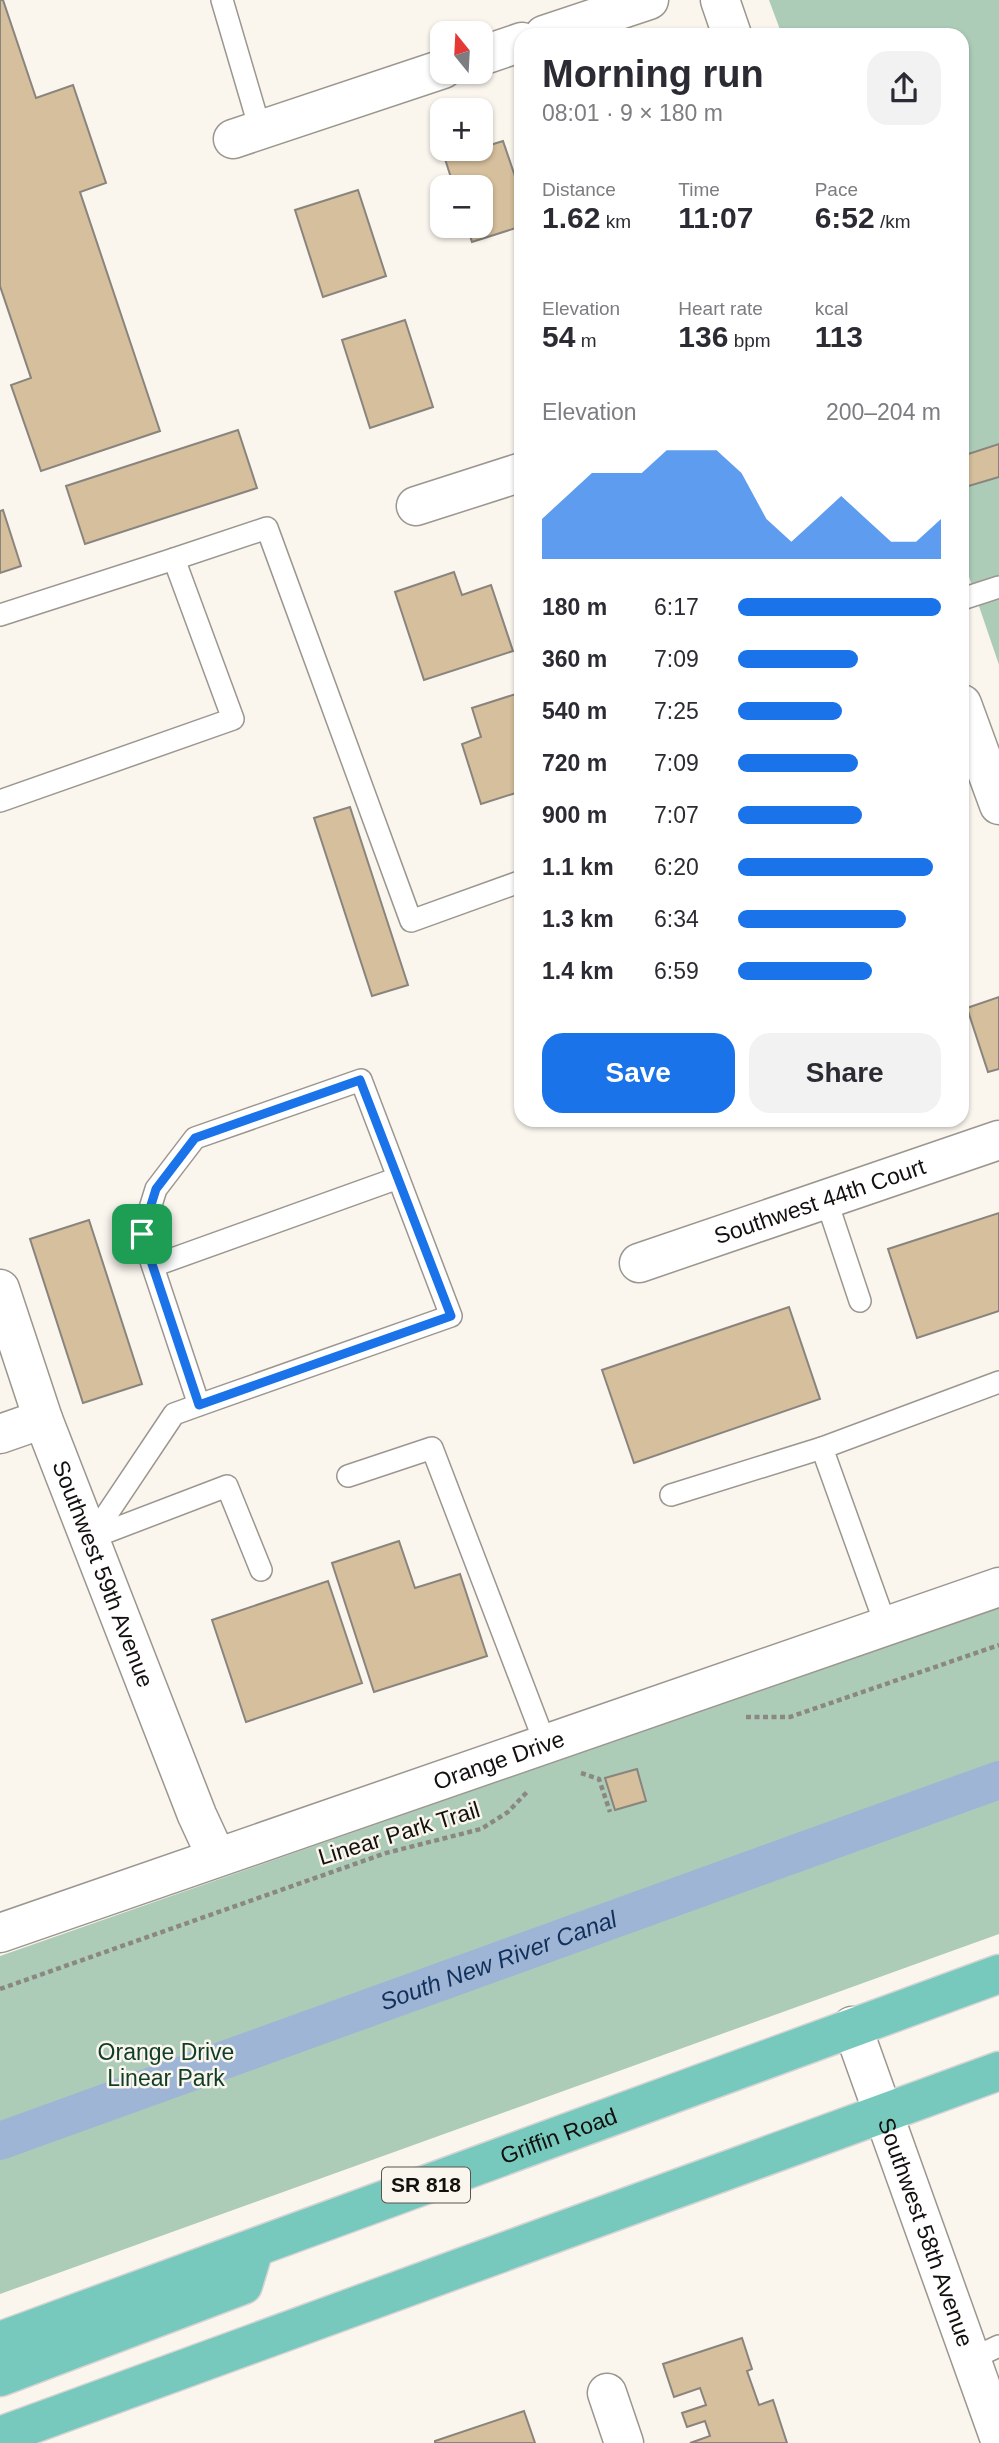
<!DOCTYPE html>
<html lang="en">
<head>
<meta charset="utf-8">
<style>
	body { margin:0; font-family:Arial,sans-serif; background:#f2f2f3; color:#2b2b33; height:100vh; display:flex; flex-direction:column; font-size:26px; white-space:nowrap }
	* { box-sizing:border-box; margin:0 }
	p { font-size:23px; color:#7c7c81 }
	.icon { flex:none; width:38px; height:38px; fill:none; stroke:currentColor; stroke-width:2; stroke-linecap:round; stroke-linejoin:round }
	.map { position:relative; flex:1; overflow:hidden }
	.panel { position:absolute; left:514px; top:28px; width:455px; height:1099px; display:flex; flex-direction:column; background:#fff; border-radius:21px; box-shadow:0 2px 5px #0004 }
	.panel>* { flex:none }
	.needle { width:46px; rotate:342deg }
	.tools { position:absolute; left:430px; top:21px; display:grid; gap:14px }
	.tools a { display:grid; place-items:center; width:63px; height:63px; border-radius:14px; background:#fff; box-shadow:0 2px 5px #0004; font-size:35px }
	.pin { position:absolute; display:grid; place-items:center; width:60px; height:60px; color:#fff; margin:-30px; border-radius:14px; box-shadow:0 4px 10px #0006 }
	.round { display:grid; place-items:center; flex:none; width:74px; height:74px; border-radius:21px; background:#f2f2f3 }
	.head { display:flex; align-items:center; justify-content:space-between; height:119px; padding:0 28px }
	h1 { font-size:38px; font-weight:800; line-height:52px }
	.stats { display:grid; grid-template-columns:repeat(3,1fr); gap:10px; height:119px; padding:7px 28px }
	.stats div { display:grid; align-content:center }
	.stats b { font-size:30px; font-weight:800 }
	.stats small { font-size:19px; font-weight:400 }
	.stats p { font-size:19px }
	.chart { height:196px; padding:14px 28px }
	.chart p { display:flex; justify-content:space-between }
	.chart svg { width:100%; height:126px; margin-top:7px; fill:#1a73e8; opacity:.7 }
	.cta { display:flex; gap:14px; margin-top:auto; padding:14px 28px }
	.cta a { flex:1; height:80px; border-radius:21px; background:#1a73e8; color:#fff; font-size:28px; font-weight:800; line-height:80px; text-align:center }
	.cta a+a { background:#f2f2f3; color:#2b2b33 }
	ul { padding:0 28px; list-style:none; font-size:23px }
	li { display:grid; grid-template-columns:112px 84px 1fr; align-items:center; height:52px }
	li i { height:18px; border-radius:9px; background:#1a73e8 }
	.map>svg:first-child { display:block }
	.green { fill:#acccb8 }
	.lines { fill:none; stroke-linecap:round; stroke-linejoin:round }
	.canal { stroke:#9eb5d5; stroke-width:38 }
	.building { fill:#d5bf9c; stroke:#89847d; stroke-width:2 }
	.service-casing { stroke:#9b968f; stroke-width:24 }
	.minor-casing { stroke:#9b968f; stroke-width:41 }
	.tertiary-casing { stroke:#9b968f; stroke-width:41 }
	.primary-casing { stroke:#d5d4d4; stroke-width:41 }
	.path { stroke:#8b8882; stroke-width:4.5; stroke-dasharray:5 3.5; stroke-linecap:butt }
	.service { stroke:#fff; stroke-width:21 }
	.minor { stroke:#fff; stroke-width:38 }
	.tertiary { stroke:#fff; stroke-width:38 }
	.primary { stroke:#76c9bc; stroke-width:38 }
	.route-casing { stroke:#fff; stroke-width:14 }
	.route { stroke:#1a73e8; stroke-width:9 }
	.labels { text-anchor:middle; stroke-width:5; stroke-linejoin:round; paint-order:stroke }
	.shield { fill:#faf5ed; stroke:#585551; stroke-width:2 }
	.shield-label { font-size:21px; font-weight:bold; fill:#13110e }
	.street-label { font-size:23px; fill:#13110e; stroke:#faf5ed }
	.park-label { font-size:23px; fill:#0e3e27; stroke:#faf5ed }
	.water-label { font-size:24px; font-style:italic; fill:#12305a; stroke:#faf5ed }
</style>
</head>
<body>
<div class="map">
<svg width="999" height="2443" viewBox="0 0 999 2443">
	<rect width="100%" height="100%" fill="#faf5ed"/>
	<g class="green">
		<polygon points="769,0 999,0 999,665 963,559 962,35 782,35"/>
		<polygon points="999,1606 999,1934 0,2294 0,1956"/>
	</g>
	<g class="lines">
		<path class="canal" id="s1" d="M0,2141L999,1780"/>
	</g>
	<g class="building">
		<polygon points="0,0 3,0 36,98 73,85 106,183 80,192 160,431 41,471 11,385 31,378 0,286"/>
		<polygon points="503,141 522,197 522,226 472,242 467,226 481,226 481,187 454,187 445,159"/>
		<polygon points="358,190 386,276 323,297 295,210"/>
		<polygon points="405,320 433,407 370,428 342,340"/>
		<polygon points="238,430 257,488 85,544 66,486"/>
		<polygon points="999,444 999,477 962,488 962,456"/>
		<polygon points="3,510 21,566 0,573 0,511"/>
		<polygon points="454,572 462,595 491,585 513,651 424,680 395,592"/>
		<polygon points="522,692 522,791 481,804 462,744 481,737 472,708"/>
		<polygon points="350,807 408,985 372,996 314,818"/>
		<polygon points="999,997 999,1069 988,1072 967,1008"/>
		<polygon points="999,1213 999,1311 917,1338 888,1249"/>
		<polygon points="89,1220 142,1384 83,1403 30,1239"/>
		<polygon points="789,1307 820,1399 634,1463 602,1370"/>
		<polygon points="399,1541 415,1588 460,1574 487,1656 374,1692 332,1563"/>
		<polygon points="328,1581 362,1683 246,1722 212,1620"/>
		<polygon points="637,1769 646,1801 615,1810 605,1778"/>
		<polygon points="742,2338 752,2369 747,2371 759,2405 773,2400 787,2443 690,2443 710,2436 705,2421 687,2427 682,2413 706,2405 700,2388 674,2397 663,2364"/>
		<polygon points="524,2411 535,2443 435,2443 435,2441"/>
	</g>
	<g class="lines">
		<g class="service-casing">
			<g id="service">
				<polyline points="222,0 260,129"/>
				<polyline points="174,559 267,528 411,921 522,881"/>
				<polyline points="962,599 999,587"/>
				<polyline points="0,615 174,559 233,719 0,801"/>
				<polyline points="826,1199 860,1301"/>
				<polyline points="153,1266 398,1178"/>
				<polyline points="199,1405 142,1234 156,1189 195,1138 361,1080 451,1316 199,1405 174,1414 91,1538 227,1486 261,1570"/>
				<polyline points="822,1448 886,1626"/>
				<polyline points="348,1476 432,1448 545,1743"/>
				<polyline points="671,1495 822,1448 999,1382"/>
				<polyline points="971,2359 999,2346"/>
			</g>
		</g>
		<g class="minor-casing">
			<g id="minor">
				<polyline points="720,0 732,35"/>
				<polyline points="544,35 649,0"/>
				<polyline points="481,56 522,42"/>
				<polyline points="233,139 443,69"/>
				<polyline points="416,506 522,472"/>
				<polyline points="962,704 999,805"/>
				<path id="s2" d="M639,1263L999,1140"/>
				<path id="s3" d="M0,1289L43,1419L197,1815L216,1856"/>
				<polyline points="0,1434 43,1419"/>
				<polyline points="607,2393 624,2443"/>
			</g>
		</g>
		<g class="tertiary-casing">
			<g id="tertiary">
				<path id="s4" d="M0,1933L999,1587"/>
				<path id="s5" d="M852,2026L999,2437"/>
			</g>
		</g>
		<g class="primary-casing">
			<g id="primary">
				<path id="s6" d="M0,2341L999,1974"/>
				<polyline points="0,2377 243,2285 254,2249"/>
				<polyline points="0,2436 999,2071"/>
			</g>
		</g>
		<g class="path">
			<polyline points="746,1717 790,1717 999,1645"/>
			<polyline points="581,1773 599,1779 610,1812"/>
			<polyline points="0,1989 386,1853 481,1829 508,1812 527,1792"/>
		</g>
		<use href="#service" class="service"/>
		<use href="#minor" class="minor"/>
		<use href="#tertiary" class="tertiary"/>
		<use href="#primary" class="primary"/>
	</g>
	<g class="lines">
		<g class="route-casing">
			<polygon id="route" points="360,1080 451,1316 199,1405 142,1234 156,1189 195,1138"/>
		</g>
		<use href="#route" class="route"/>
	</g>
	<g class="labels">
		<rect class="shield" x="382" y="2167.5" width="88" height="35" rx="5"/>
		<g class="shield-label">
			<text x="426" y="2192">SR 818</text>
		</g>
		<g class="street-label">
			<text dy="8" stroke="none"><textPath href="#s2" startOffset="191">Southwest 44th Court</textPath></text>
			<text dy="8" stroke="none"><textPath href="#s3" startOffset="303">Southwest 59th Avenue</textPath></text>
			<text dy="8" stroke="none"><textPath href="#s4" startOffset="528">Orange Drive</textPath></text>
			<text transform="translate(399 1833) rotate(-17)" y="8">Linear Park Trail</text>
			<text dy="8" stroke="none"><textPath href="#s6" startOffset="595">Griffin Road</textPath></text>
			<text dy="8" stroke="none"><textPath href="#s5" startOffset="219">Southwest 58th Avenue</textPath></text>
		</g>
		<g class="park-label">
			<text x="166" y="2060">Orange Drive<tspan x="166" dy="26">Linear Park</tspan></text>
		</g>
		<g class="water-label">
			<text dy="8" stroke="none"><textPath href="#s1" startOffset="530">South New River Canal</textPath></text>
		</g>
	</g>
</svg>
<div class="tools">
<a><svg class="needle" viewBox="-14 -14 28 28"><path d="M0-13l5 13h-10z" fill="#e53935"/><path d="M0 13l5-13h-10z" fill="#7c7c81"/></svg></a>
<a>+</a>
<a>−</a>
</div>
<div class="pin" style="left:142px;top:1234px;background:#1e9e55"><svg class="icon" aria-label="arrive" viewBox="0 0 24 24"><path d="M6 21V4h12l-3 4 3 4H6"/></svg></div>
<section class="panel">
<div class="head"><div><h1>Morning run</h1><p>08:01 · 9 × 180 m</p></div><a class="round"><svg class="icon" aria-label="share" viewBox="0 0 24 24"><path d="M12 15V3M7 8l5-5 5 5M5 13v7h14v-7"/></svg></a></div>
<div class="stats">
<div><p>Distance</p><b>1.62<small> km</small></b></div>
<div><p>Time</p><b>11:07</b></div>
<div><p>Pace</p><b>6:52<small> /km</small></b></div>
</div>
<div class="stats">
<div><p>Elevation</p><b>54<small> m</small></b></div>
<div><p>Heart rate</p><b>136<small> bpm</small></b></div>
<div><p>kcal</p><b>113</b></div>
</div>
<div class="chart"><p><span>Elevation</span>200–204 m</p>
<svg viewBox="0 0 160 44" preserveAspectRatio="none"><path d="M0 44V30L10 22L20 14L30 14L40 14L50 6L60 6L70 6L80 14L90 30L100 38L110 30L120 22L130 30L140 38L150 38L160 30V44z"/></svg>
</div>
<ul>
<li><b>180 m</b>6:17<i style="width:100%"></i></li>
<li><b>360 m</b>7:09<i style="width:59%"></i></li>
<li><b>540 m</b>7:25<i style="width:51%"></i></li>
<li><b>720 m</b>7:09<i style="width:59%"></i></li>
<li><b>900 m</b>7:07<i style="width:61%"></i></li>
<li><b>1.1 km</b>6:20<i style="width:96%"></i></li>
<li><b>1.3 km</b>6:34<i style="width:83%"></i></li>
<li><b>1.4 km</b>6:59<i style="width:66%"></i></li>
</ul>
<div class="cta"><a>Save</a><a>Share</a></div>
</section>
</div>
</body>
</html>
